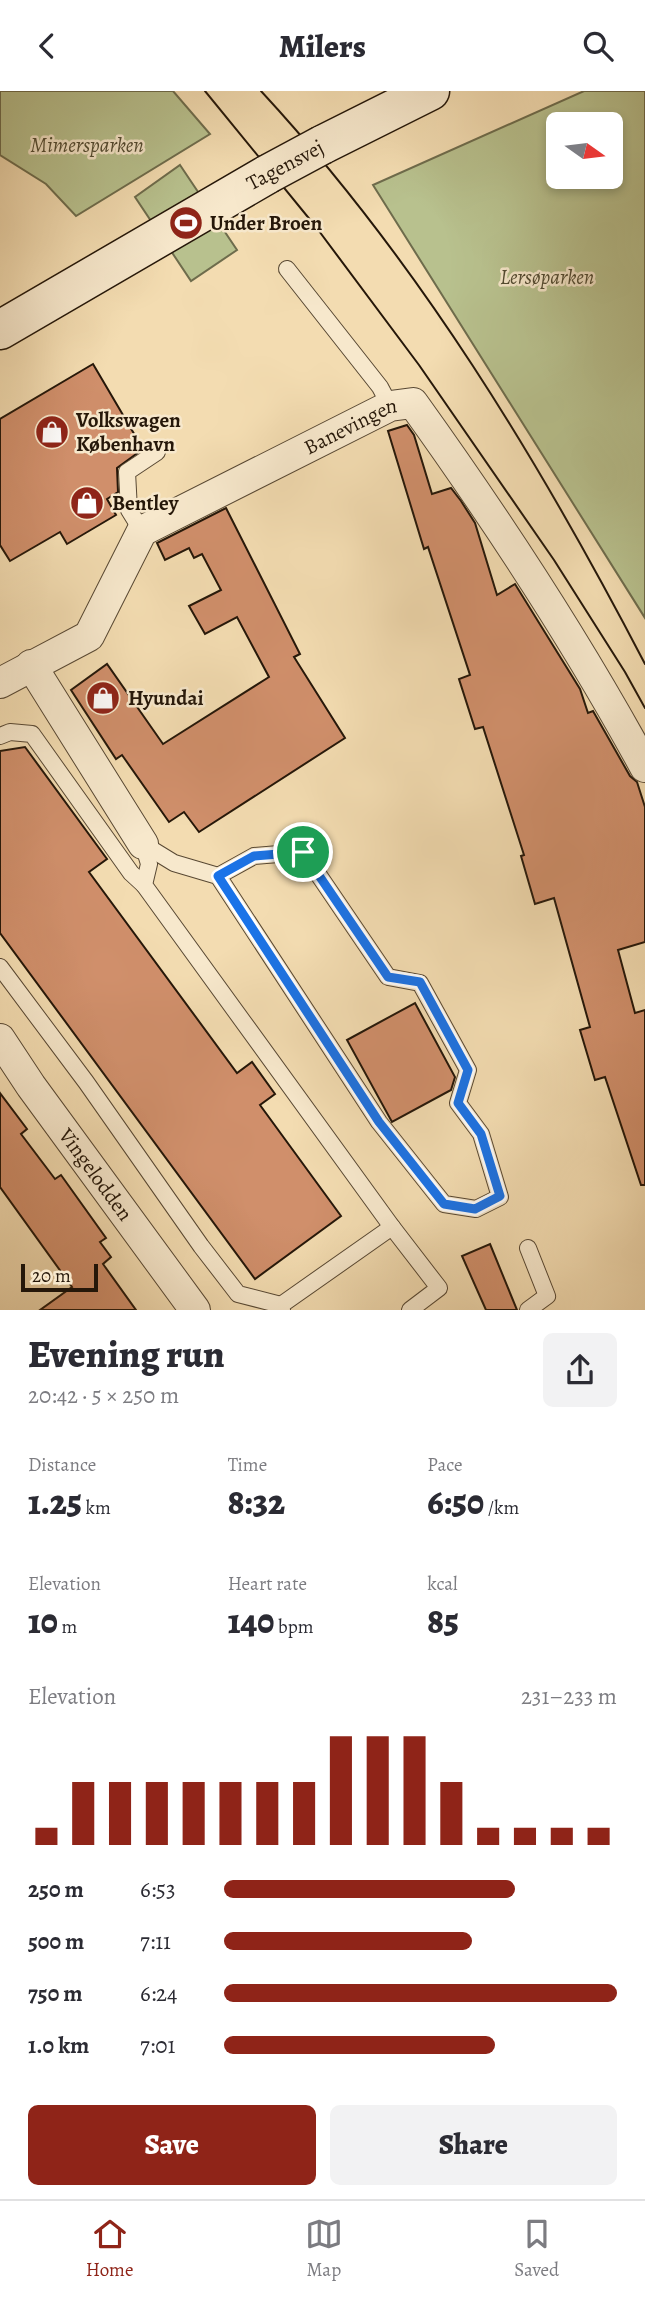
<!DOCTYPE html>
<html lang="en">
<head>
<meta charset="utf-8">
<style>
	body { margin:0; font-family:Alegreya,serif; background:#f2f2f3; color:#2b2b33; height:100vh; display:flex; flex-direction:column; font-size:26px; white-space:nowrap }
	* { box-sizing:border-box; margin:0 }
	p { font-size:23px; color:#7c7c81 }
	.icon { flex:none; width:38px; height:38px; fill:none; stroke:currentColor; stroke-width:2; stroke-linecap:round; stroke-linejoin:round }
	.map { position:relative; height:1219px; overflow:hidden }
	.details { display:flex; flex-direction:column; background:#fff; flex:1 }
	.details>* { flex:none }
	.needle { width:46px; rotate:104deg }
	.fabs { position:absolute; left:546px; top:21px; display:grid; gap:14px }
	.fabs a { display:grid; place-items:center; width:77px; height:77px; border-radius:10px; background:#fff; box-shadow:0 4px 10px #0003; font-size:35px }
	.scale { position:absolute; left:21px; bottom:18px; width:77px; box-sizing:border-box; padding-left:7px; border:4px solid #251709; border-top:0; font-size:19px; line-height:24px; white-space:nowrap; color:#251709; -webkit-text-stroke:5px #f7e8cc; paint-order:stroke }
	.pin { position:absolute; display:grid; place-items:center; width:60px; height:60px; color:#fff; margin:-30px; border:4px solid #fff; border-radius:50%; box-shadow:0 2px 7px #0007 }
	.round { display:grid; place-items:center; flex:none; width:74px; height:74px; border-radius:10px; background:#f2f2f3 }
	.summary { display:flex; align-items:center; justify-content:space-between; height:119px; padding:0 28px }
	h1 { font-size:38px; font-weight:800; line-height:52px }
	.stats { display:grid; grid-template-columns:repeat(3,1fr); gap:10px; height:119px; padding:7px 28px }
	.stats div { display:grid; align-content:center }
	.stats b { font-size:35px; font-weight:800 }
	.stats small { font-size:19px; font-weight:400 }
	.stats p { font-size:19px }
	.chart { height:196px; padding:14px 28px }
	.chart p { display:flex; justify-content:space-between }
	.chart svg { width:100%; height:126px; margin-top:7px; stroke:#8f2418; stroke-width:6 }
	.button { display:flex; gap:14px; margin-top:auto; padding:14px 28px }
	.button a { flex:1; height:80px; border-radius:10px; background:#8f2418; color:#fff; font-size:28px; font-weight:800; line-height:80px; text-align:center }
	.button a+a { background:#f2f2f3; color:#2b2b33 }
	ul { padding:0 28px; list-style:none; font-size:23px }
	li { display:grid; grid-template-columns:112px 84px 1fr; align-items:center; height:52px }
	li i { height:18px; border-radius:9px; background:#8f2418 }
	header { display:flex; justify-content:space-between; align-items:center; height:91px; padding:0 28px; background:#fff; font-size:32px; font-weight:800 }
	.dock { display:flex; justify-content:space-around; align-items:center; height:98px; border-top:2px solid #e1e1e2; background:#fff; font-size:19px; color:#7c7c81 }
	.dock a { display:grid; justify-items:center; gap:4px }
	.dock .selected { color:#8f2418 }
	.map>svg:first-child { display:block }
	.green { fill:#b8c18e; stroke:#6e6c4c; stroke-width:2; fill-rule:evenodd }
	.building { fill:#d08f6b; stroke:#251709; stroke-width:2 }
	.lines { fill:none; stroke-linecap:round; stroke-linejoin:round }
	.lane-casing { stroke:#584833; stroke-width:18 }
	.street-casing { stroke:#584833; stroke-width:32 }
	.secondary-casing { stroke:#251709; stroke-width:41 }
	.lane { stroke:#f7e8cc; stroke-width:16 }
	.street { stroke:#f7e8cc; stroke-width:30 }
	.secondary { stroke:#f7e8cc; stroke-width:38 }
	.tram { stroke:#251709; stroke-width:2 }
	.secondary-bridge-casing { stroke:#251709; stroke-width:41; stroke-linecap:butt }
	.secondary-bridge { stroke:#f7e8cc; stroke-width:38 }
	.route-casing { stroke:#fff; stroke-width:14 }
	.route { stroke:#1a73e8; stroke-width:9 }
	.labels { text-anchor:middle; stroke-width:5; stroke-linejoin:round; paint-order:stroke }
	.park-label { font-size:21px; font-style:italic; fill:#514a31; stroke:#f7e8cc }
	.street-label { font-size:21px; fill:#251709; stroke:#f7e8cc }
	.poi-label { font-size:21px; font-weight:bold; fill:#251709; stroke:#f7e8cc; text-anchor:start }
</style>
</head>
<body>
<header><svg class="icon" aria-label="back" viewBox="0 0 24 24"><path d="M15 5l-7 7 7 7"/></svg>Milers<svg class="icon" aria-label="search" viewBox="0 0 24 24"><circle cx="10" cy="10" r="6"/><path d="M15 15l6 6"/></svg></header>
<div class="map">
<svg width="645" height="1219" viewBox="0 0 645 1219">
	<rect width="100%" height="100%" fill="#f3dcb1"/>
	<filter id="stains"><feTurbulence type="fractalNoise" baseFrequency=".00286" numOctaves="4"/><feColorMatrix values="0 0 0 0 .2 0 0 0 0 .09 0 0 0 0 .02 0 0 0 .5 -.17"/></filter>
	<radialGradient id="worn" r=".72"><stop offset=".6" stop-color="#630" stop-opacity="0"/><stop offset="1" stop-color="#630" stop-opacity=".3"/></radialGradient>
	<g class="green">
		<polygon points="0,0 173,0 210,43 76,125 46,93 0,64"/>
		<path d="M584,0H645V527L373,94ZM558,33H611V86H558Z"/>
		<polygon points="180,74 237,159 191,190 135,106"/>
	</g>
	<g class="building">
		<polygon points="93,273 143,358 117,377 118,401 107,408 116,424 67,453 60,441 10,470 0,454 0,328"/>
		<polygon points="407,334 414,344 432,403 451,397 461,410 475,432 497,504 515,493 580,598 588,622 593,620 630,685 637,691 645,716 645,851 618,859 635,922 645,919 645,1094 641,1094 605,986 595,989 580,939 590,936 554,807 535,813 521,765 524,764 483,636 475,638 459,588 470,584 428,456 424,458 388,340"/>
		<polygon points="226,417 300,563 294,566 345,647 199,741 184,721 169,731 122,664 116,668 71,599 107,573 163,653 269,586 237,526 205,543 189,515 221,499 202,463 194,467 189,457 165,469 157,452"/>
		<polygon points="25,656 107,768 89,781 237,982 252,971 275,1003 260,1014 341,1125 255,1188 0,842 0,660"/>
		<polygon points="415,912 455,986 451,999 392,1031 347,949"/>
		<polygon points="0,1002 27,1038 21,1043 55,1088 61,1084 106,1147 100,1151 111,1166 103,1173 136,1219 40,1219 72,1196 0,1096"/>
		<polygon points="490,1153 517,1219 486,1219 462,1165"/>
	</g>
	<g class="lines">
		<g class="lane-casing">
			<g id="lane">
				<polyline points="287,178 380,296 390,315"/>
				<polyline points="142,440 129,419 127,381 157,361"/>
				<polyline points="0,645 10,641 32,643 131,782 144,794"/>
				<polyline points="143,753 174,772 218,785 379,1031 444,1113 476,1118 500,1106 481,1043 458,1012 468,979 420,892 388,886 303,761 254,765 218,785"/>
				<polyline points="143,753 149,773 144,794 392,1136"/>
				<polyline points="0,876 86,991 201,1155 238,1203 281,1214"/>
				<polyline points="282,1219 281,1214 392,1136 439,1197 410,1219"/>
				<polyline points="528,1219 547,1205 528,1157"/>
			</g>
		</g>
		<g class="street-casing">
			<g id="street">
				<polyline points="31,574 143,753"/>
				<path id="s1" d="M0,592L89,545L142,440L390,315L413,312C497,429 576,549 645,676"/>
				<path id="s2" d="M0,948L31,995L195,1219"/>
			</g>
		</g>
		<g class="secondary-casing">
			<g id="secondary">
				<polyline points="322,54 430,0"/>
				<polyline points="0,239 268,83"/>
			</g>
		</g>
		<use href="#lane" class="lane"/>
		<use href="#street" class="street"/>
		<use href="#secondary" class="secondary"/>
		<g class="tram">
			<polyline points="205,0 316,136 419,274 554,469 625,581 645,617"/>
			<path d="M261,0C418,170 539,369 645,573"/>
		</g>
		<g class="secondary-bridge-casing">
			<polyline id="secondary-bridge" points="268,83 322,54"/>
		</g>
		<use href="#secondary-bridge" class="secondary-bridge"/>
	</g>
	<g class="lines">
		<g class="route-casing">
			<polygon id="route" points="303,761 388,886 420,891 468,979 458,1012 481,1043 500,1105 475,1118 444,1113 379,1031 218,785 254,765"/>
		</g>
		<use href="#route" class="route"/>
	</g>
	<defs>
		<g id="stadium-disc" transform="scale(1.75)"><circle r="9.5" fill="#8f2418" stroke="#f7e8cc"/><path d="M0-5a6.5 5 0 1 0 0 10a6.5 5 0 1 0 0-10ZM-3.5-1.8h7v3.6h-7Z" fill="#fff"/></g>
		<g id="shop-disc" transform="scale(1.75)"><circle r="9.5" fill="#8f2418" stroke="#f7e8cc"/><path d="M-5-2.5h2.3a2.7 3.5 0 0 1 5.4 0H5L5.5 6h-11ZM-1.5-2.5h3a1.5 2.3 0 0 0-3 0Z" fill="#fff"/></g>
	</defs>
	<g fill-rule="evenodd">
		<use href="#stadium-disc" x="186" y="132"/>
		<use href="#shop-disc" x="52" y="341"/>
		<use href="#shop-disc" x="87" y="412"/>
		<use href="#shop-disc" x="103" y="607"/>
	</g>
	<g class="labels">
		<g class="park-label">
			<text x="87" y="61">Mimersparken</text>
			<text x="547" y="193">Lersøparken</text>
		</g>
		<g class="street-label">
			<text transform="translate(285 74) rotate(-28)" y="7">Tagensvej</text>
			<text dy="7" stroke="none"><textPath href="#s1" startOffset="452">Banevingen</textPath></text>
			<text dy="7" stroke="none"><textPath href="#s2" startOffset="166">Vingelodden</textPath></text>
		</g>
		<g class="poi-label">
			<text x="210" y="139">Under Broen</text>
			<text x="76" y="336">Volkswagen<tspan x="76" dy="24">København</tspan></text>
			<text x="112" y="419">Bentley</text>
			<text x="128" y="614">Hyundai</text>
		</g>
	</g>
	<rect width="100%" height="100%" filter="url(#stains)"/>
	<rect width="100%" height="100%" fill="url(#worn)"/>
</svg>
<div class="fabs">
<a><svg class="needle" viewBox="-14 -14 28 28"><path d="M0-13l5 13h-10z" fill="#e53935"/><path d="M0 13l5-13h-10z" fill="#7c7c81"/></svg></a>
</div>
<div class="scale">20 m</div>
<div class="pin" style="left:303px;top:761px;background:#1e9e55"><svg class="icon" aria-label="arrive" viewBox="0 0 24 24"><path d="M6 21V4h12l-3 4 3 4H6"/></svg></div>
</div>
<section class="details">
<div class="summary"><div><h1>Evening run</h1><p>20:42 · 5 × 250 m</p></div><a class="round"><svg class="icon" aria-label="share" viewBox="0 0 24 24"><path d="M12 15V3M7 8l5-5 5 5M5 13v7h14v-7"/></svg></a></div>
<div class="stats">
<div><p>Distance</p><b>1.25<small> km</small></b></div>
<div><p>Time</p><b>8:32</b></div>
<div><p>Pace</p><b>6:50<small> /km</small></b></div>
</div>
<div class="stats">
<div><p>Elevation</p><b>10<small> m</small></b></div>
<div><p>Heart rate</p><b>140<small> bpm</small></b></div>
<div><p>kcal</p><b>85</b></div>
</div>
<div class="chart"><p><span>Elevation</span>231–233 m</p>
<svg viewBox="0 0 160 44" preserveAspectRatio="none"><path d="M5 44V38M15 44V22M25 44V22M35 44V22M45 44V22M55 44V22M65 44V22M75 44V22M85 44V6M95 44V6M105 44V6M115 44V22M125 44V38M135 44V38M145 44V38M155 44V38"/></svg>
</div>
<ul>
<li><b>250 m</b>6:53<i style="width:74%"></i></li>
<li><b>500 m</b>7:11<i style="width:63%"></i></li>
<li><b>750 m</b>6:24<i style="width:100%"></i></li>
<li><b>1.0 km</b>7:01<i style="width:69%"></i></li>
</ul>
<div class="button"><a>Save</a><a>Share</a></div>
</section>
<nav class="dock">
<a class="selected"><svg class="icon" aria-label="home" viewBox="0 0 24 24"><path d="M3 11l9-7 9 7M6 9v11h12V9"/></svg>Home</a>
<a><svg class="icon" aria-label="map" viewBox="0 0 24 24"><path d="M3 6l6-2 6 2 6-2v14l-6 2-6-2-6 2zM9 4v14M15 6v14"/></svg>Map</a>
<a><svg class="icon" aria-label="saved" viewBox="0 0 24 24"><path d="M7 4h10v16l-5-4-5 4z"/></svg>Saved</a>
</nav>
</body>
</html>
